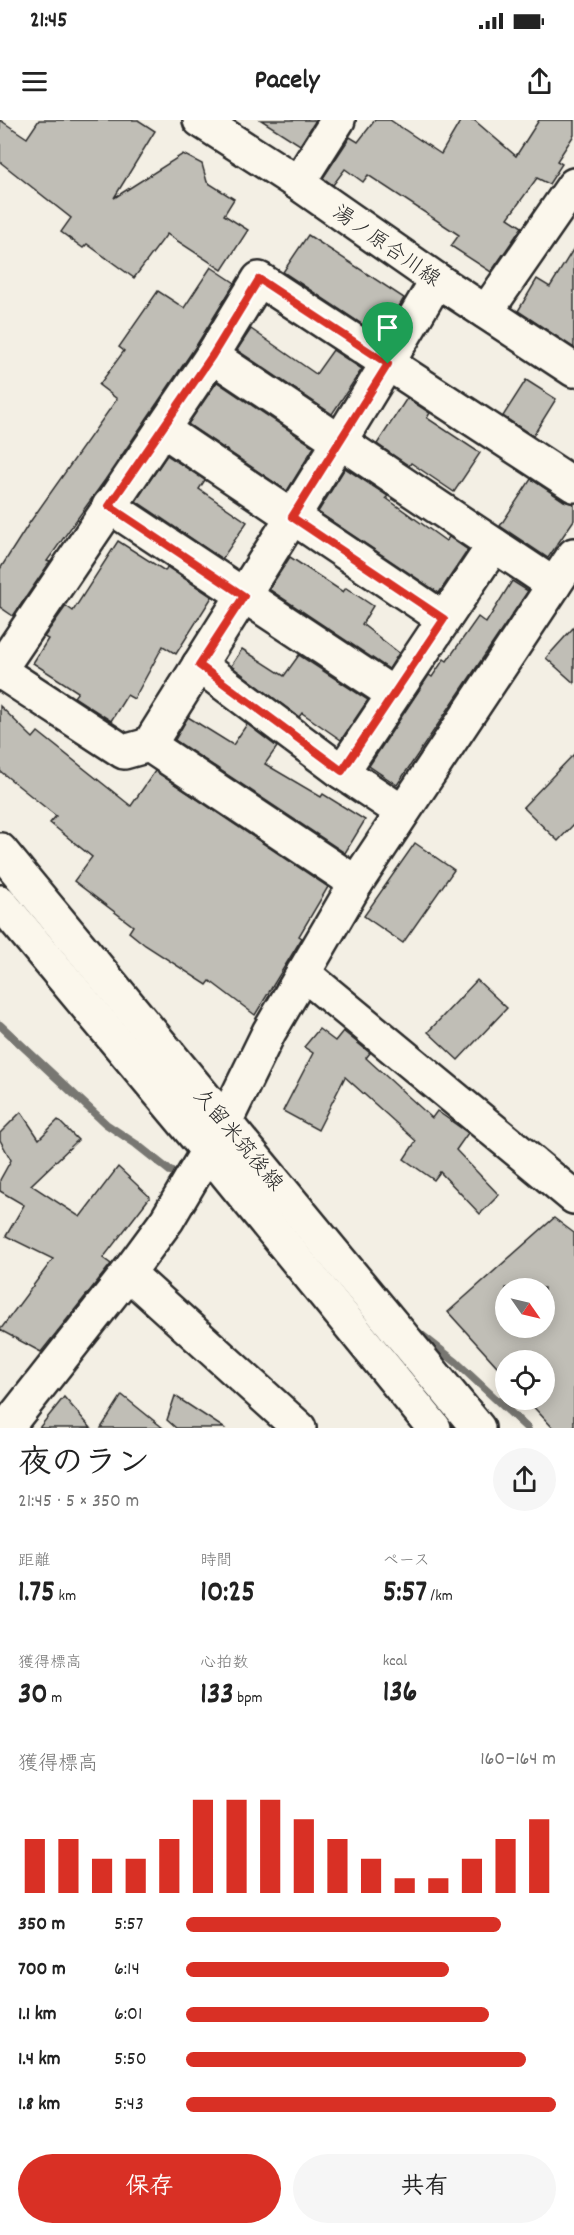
<!DOCTYPE html>
<html lang="ja">
<head>
<meta charset="utf-8">
<style>
	body { margin:0; font-family:Dekko,"Klee One",sans-serif; background:#f6f6f6; color:#222; height:100vh; display:flex; flex-direction:column; font-size:22px; white-space:nowrap }
	* { box-sizing:border-box; margin:0 }
	p { font-size:20px; color:#767676 }
	.icon { flex:none; width:33px; height:33px; fill:none; stroke:currentColor; stroke-width:2; stroke-linecap:round; stroke-linejoin:round }
	.map { position:relative; height:1308px; overflow:hidden }
	.details { display:flex; flex-direction:column; background:#fff; flex:1 }
	.details>* { flex:none }
	.needle { width:39px; rotate:124deg }
	.tools { position:absolute; left:495px; top:1158px; display:grid; gap:12px }
	.tools a { display:grid; place-items:center; width:60px; height:60px; border-radius:50%; background:#fff; box-shadow:0 3px 15px #0003; font-size:30px }
	.pin { position:absolute; display:grid; place-items:center; width:51px; height:51px; color:#fff; margin:-62px -26px; border-radius:50% 50% 50% 0; rotate:-45deg; box-shadow:0 0 6px #0007 }
	.pin .icon { rotate:45deg }
	.round { display:grid; place-items:center; flex:none; width:63px; height:63px; border-radius:32px; background:#f6f6f6 }
	.overview { display:flex; align-items:center; justify-content:space-between; height:102px; padding:0 18px }
	h1 { font-size:33px; font-weight:700; line-height:45px }
	.figures { display:grid; grid-template-columns:repeat(3,1fr); gap:9px; height:102px; padding:6px 18px }
	.figures div { display:grid; align-content:center }
	.figures b { font-size:30px; font-weight:700 }
	.figures small { font-size:16px; font-weight:400 }
	.figures p { font-size:16px }
	.chart { height:168px; padding:12px 18px }
	.chart p { display:flex; justify-content:space-between }
	.chart svg { width:100%; height:108px; margin-top:6px; stroke:#d93025; stroke-width:6 }
	.primary-button { display:flex; gap:12px; margin-top:auto; padding:12px 18px }
	.primary-button a { flex:1; height:69px; border-radius:36px; background:#d93025; color:#fff; font-size:24px; font-weight:700; line-height:69px; text-align:center }
	.primary-button a+a { background:#f6f6f6; color:#222 }
	ul { padding:0 18px; list-style:none; font-size:20px }
	li { display:grid; grid-template-columns:96px 72px 1fr; align-items:center; height:45px }
	li i { height:15px; border-radius:8px; background:#d93025 }
	.status { display:flex; justify-content:space-between; align-items:center; height:42px; padding:0 30px; background:#fff; direction:ltr }
	.status svg { height:16px; fill:currentColor }
	header { display:flex; justify-content:space-between; align-items:center; height:78px; padding:0 18px; background:#fff; font-size:27px; font-weight:700 }
	.map>svg:first-child { display:block }
	.lines { fill:none; stroke-linecap:round; stroke-linejoin:round }
	.stream { stroke:#787772; stroke-width:8 }
	.building { fill:#c0beb6; stroke:#2b2b2b; stroke-width:1.5; fill-rule:evenodd }
	.minor-casing { stroke:#2b2b2b; stroke-width:38 }
	.major-casing { stroke:#2b2b2b; stroke-width:38 }
	.minor { stroke:#fbf7ec; stroke-width:33 }
	.major { stroke:#fbf7ec; stroke-width:33 }
	.route-casing { stroke:#fff; stroke-width:12 }
	.route { stroke:#d93025; stroke-width:8 }
	.labels { text-anchor:middle; stroke-width:5; stroke-linejoin:round; paint-order:stroke }
	.street-label { font-size:21px; fill:#2b2b2b; stroke:#fbf7ec }
</style>
</head>
<body>
<div class="status"><b>21:45</b><svg viewBox="0 0 49 12"><path d="M0 12V9h3v3zM5 12V6h3v6zM10 12V3h3v9zM15 12V0h3v12zM26 1h20v11H26zM47 4h2v5h-2z"/></svg></div>
<header><svg class="icon" aria-label="menu" viewBox="0 0 24 24"><path d="M4 6h16M4 12h16M4 18h16"/></svg>Pacely<svg class="icon" aria-label="share" viewBox="0 0 24 24"><path d="M12 15V3M7 8l5-5 5 5M5 13v7h14v-7"/></svg></header>
<div class="map">
<svg width="574" height="1308" viewBox="0 0 574 1308">
	<rect width="100%" height="100%" fill="#f3efe4"/>
	<filter id="ink" filterUnits="userSpaceOnUse"><feTurbulence type="fractalNoise" baseFrequency=".0167" numOctaves="2"/><feDisplacementMap in="SourceGraphic" scale="12" xChannelSelector="R" yChannelSelector="G"/><feConvolveMatrix kernelMatrix="1 2 1 2 8 2 1 2 1" color-interpolation-filters="sRGB"/></filter>
	<g filter="url(#ink)">
		<g class="lines">
			<g class="stream">
				<polyline points="0,905 106,1004 136,1024 170,1051 184,1055"/>
				<polyline points="419,1213 456,1242 527,1308"/>
			</g>
		</g>
		<g class="building">
			<polygon points="0,0 27,18 39,0 138,0 155,11 114,78 183,34 202,44 207,62 234,79 224,95 248,110 222,150 167,114 134,158 87,124 83,128 61,112 71,98 0,42"/>
			<polygon points="261,0 316,0 300,25"/>
			<polygon points="375,0 390,0 441,34 461,0 474,0 516,36 539,0 574,0 574,15 557,41 562,44 549,64 537,58 508,98 522,107 491,152 451,126 459,115 368,55 363,62 345,49 333,65 323,58 350,17 358,22"/>
			<polygon points="308,115 404,178 381,217 283,152"/>
			<polygon points="574,128 574,228 518,191 537,159 550,167"/>
			<polygon points="211,147 235,163 196,226 105,360 47,441 50,442 13,496 0,487 0,449 30,402 117,279 99,265 124,231 119,227 158,171 184,188"/>
			<polygon points="251,209 316,254 333,230 362,249 332,294 237,230"/>
			<polygon points="526,260 556,279 533,316 503,296"/>
			<polygon points="217,262 314,327 287,371 188,304"/>
			<polygon points="407,278 430,293 427,298 480,333 454,372 411,343 409,346 377,324"/>
			<polygon points="167,335 205,360 199,369 247,402 222,439 136,381"/>
			<polygon points="345,348 388,376 386,378 446,421 449,417 468,430 439,473 318,392"/>
			<polygon points="531,359 564,381 574,384 574,400 548,438 500,406"/>
			<polygon points="118,421 165,451 167,447 212,477 176,534 163,526 134,579 127,575 111,601 74,577 78,572 33,543 48,519 44,517 66,486 73,491"/>
			<polygon points="290,437 343,472 346,468 373,486 362,504 399,533 389,549 269,469"/>
			<polygon points="512,461 528,471 397,665 369,646 429,555 432,557 444,539 447,541 478,497 486,503"/>
			<polygon points="574,507 574,563 546,538"/>
			<polygon points="242,529 284,556 299,535 368,580 341,620 302,593 299,597 231,546"/>
			<polygon points="0,586 33,618 38,612 131,686 155,651 328,767 299,816 302,818 255,895 210,861 207,865 145,825 129,812 133,806 74,761 92,737 50,703 56,696 0,651"/>
			<polygon points="188,597 233,625 247,604 277,627 265,644 321,677 323,674 365,700 345,733 175,620"/>
			<polygon points="574,634 574,704 558,721 523,687"/>
			<polygon points="415,723 454,750 403,823 364,796"/>
			<polygon points="477,860 507,888 458,940 428,912"/>
			<polygon points="319,909 335,921 343,911 370,933 366,938 432,998 437,991 468,1013 456,1030 499,1075 480,1094 440,1052 434,1060 404,1039 416,1021 345,957 318,1010 283,991 313,933 304,927"/>
			<polygon points="21,992 39,1019 58,1000 78,1020 31,1065 80,1097 118,1047 150,1077 103,1138 111,1144 41,1232 0,1210 53,1139 6,1116 24,1085 0,1071 0,1060 11,1040 0,1020 0,1013"/>
			<path d="M554,1098L574,1113V1308H553L527,1280H544V1240H506V1256L448,1192ZM506,1168H544V1208H506Z"/>
			<polygon points="122,1275 163,1308 101,1308"/>
			<polygon points="175,1276 224,1308 176,1308 167,1300"/>
			<polygon points="64,1277 91,1308 39,1308"/>
		</g>
		<g class="lines">
			<g class="minor-casing">
				<g id="minor">
					<polyline points="298,63 338,0"/>
					<polyline points="486,192 574,65"/>
					<polyline points="212,236 554,465"/>
					<polyline points="162,309 444,499"/>
					<polyline points="109,386 393,574"/>
					<polyline points="199,545 342,652"/>
					<polyline points="0,549 212,236 259,159 574,365"/>
					<path d="M0,551L124,632L149,625C246,470 345,317 437,160"/>
					<polyline points="149,625 356,763"/>
					<polyline points="402,692 342,652 494,425"/>
					<polyline points="303,853 574,1077"/>
					<polyline points="128,1153 299,1308"/>
					<polyline points="6,1308 128,1153 167,1100 225,1002 269,912 356,763 574,435"/>
				</g>
			</g>
			<g class="major-casing">
				<g id="major">
					<polyline points="200,0 298,63 437,160 574,250"/>
					<polyline points="0,730 478,1308"/>
					<polyline points="0,782 208,1031 434,1308"/>
				</g>
			</g>
			<use href="#minor" class="minor"/>
			<use href="#major" class="major"/>
		</g>
	</g>
	<g class="lines" filter="url(#ink)">
		<g class="route-casing">
			<polygon id="route" points="259,159 388,244 292,397 444,499 342,651 199,545 244,476 109,386 212,236"/>
		</g>
		<use href="#route" class="route"/>
	</g>
	<g class="labels">
		<g class="street-label">
			<text transform="translate(387 125) rotate(35)" y="7">湯ノ原合川線</text>
			<text transform="translate(239 1019) rotate(50)" y="7">久留米筑後線</text>
		</g>
	</g>
</svg>
<div class="tools">
<a><svg class="needle" viewBox="-14 -14 28 28"><path d="M0-13l5 13h-10z" fill="#e53935"/><path d="M0 13l5-13h-10z" fill="#767676"/></svg></a>
<a><svg class="icon" aria-label="locate" viewBox="0 0 24 24"><circle cx="12" cy="12" r="6"/><path d="M12 2v4M12 18v4M2 12h4M18 12h4"/></svg></a>
</div>
<div class="pin" style="left:388px;top:244px;background:#1e9e55"><svg class="icon" aria-label="arrive" viewBox="0 0 24 24"><path d="M6 21V4h12l-3 4 3 4H6"/></svg></div>
</div>
<section class="details">
<div class="overview"><div><h1>夜のラン</h1><p>21:45 · 5 × 350 m</p></div><a class="round"><svg class="icon" aria-label="share" viewBox="0 0 24 24"><path d="M12 15V3M7 8l5-5 5 5M5 13v7h14v-7"/></svg></a></div>
<div class="figures">
<div><p>距離</p><b>1.75<small> km</small></b></div>
<div><p>時間</p><b>10:25</b></div>
<div><p>ペース</p><b>5:57<small> /km</small></b></div>
</div>
<div class="figures">
<div><p>獲得標高</p><b>30<small> m</small></b></div>
<div><p>心拍数</p><b>133<small> bpm</small></b></div>
<div><p>kcal</p><b>136</b></div>
</div>
<div class="chart"><p><span>獲得標高</span>160–164 m</p>
<svg viewBox="0 0 160 44" preserveAspectRatio="none"><path d="M5 44V22M15 44V22M25 44V30M35 44V30M45 44V22M55 44V6M65 44V6M75 44V6M85 44V14M95 44V22M105 44V30M115 44V38M125 44V38M135 44V30M145 44V22M155 44V14"/></svg>
</div>
<ul>
<li><b>350 m</b>5:57<i style="width:85%"></i></li>
<li><b>700 m</b>6:14<i style="width:71%"></i></li>
<li><b>1.1 km</b>6:01<i style="width:82%"></i></li>
<li><b>1.4 km</b>5:50<i style="width:92%"></i></li>
<li><b>1.8 km</b>5:43<i style="width:100%"></i></li>
</ul>
<div class="primary-button"><a>保存</a><a>共有</a></div>
</section>
</body>
</html>
